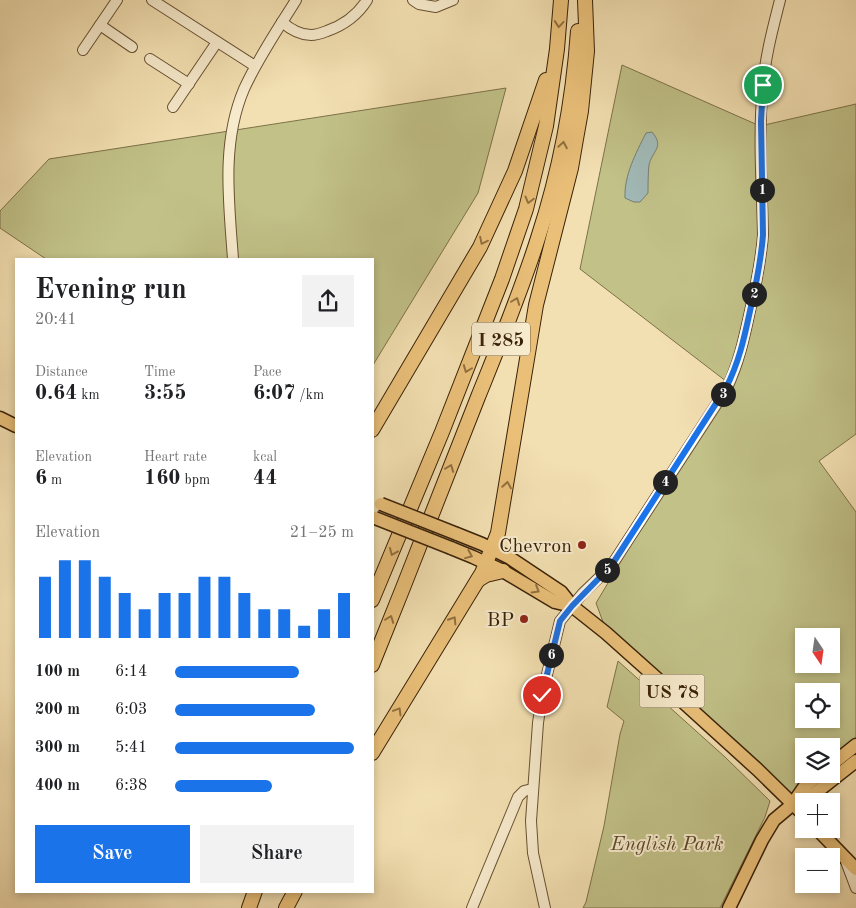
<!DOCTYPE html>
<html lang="en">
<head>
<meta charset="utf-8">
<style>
	body { margin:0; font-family:"Old Standard TT",serif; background:#f2f2f2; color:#202124; height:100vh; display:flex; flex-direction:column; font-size:19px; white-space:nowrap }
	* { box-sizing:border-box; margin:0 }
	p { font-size:16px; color:#757577 }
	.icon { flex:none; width:28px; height:28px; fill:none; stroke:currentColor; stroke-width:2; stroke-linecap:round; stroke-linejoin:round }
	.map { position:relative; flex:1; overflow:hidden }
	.sheet { position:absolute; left:15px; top:258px; width:359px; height:635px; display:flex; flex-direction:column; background:#fff; border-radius:0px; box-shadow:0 2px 8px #0003 }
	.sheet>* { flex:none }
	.needle { width:32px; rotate:167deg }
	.fabs { position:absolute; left:795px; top:628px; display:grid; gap:10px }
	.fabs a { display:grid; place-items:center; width:45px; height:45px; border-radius:0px; background:#fff; box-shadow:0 2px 8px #0003; font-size:25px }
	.pin { position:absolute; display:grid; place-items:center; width:42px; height:42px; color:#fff; margin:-21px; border:2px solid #fff; border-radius:50%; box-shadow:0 1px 5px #0007 }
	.km { position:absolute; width:25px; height:25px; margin:-12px; border-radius:50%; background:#222; color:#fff; font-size:14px; line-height:25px; text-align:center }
	.round { display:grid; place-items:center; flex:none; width:52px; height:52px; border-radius:0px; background:#f2f2f2 }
	.summary { display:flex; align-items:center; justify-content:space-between; height:85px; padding:0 20px }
	h1 { font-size:28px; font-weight:700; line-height:38px }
	.stats { display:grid; grid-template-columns:repeat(3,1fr); gap:8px; height:85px; padding:5px 20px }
	.stats div { display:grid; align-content:center }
	.stats b { font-size:21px; font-weight:700 }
	.stats small { font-size:14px; font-weight:400 }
	.stats p { font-size:14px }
	.chart { height:140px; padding:10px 20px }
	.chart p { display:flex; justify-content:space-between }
	.chart svg { width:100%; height:90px; margin-top:5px; stroke:#1a73e8; stroke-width:6 }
	.primary-button { display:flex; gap:10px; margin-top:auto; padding:10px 20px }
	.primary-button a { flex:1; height:58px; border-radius:0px; background:#1a73e8; color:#fff; font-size:20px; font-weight:700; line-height:58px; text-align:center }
	.primary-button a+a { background:#f2f2f2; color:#202124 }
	ul { padding:0 20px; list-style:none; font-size:16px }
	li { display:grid; grid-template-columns:80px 60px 1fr; align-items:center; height:38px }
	li i { height:12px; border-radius:6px; background:#1a73e8 }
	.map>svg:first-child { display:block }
	.green { fill:#c1c188; stroke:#7d7148; fill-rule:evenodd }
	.water { fill:#a1bab8; stroke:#777d72 }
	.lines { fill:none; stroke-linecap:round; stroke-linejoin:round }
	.minor-casing { stroke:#685132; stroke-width:12 }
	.major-casing { stroke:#392108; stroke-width:15 }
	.highway-casing { stroke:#392108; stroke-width:16 }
	.minor { stroke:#f7ebcd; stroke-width:10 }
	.major { stroke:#eac079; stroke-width:12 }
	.highway { stroke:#eac079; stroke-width:14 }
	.major-bridge-casing { stroke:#392108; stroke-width:15; stroke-linecap:butt }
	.major-bridge { stroke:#eac079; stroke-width:12 }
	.oneway { stroke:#927040 }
	.route-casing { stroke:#fff; stroke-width:10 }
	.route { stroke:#1a73e8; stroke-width:6 }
	.poi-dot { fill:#8f2418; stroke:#f7ebcd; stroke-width:2 }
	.labels { text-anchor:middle; stroke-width:4; stroke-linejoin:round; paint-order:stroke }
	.shield { fill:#f7ebcd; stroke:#725e43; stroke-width:1 }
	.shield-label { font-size:19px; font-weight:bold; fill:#392108 }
	.poi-label { font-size:20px; fill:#392108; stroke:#f7ebcd; text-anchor:end }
	.park-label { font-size:20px; font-style:italic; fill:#5b4928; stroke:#f7ebcd }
</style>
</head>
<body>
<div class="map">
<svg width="856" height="908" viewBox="0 0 856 908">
	<rect width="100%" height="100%" fill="#f3e0b2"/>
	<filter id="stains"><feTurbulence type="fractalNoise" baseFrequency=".004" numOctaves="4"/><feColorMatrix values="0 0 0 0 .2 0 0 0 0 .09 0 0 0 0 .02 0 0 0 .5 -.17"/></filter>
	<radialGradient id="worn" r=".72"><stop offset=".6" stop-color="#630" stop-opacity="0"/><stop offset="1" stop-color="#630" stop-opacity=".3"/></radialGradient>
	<g class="green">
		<path d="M622,65L760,126L856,104V434L819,461L856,512V747L831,765V746H804V774H820L786,799L610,641L596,603L675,471L731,385L580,269ZM804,636H831V664H804ZM804,691H831V719H804Z"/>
		<polygon points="506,88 478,193 373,365 372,259 46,259 0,228 0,211 49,159"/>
		<polygon points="618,661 725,757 770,801 765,817 720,908 583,908 586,902 604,826 620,734 624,721 607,707"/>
	</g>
	<path class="water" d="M652,132C665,147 652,151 649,165C648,174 648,184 648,193L640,202H634L625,198C624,175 636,153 646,133Z"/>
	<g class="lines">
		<g class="minor-casing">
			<g id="minor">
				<polyline points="152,0 255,66"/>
				<polyline points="413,0 419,4 436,7 453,0"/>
				<path d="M282,22C290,29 300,35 311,35C316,35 322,33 327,31C344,25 357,16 367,0"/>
				<polyline points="100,25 132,47"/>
				<polyline points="83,50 117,0"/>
				<polyline points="150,59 189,84"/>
				<polyline points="173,107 217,42"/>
				<path d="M233,259C229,202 221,143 244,89C258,58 278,29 296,0"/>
				<polyline points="845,859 856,888"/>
				<polyline points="472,908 518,797 524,791 532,789"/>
				<path d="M545,908L533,853L531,821L538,723L542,695L560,621L583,593L605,572L615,560L727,388C739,362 744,339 750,311C756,285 761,261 763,235C762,185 758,135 763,86C765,57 773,28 780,0"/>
			</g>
		</g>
		<g class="major-casing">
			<g id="major">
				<polyline points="0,418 16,426"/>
				<polyline points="457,534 482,544 510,558 561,592 572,606 606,633 671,691 758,770 804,815"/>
				<polyline points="451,548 473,557 503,571 555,602 572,606"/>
				<polyline points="831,765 856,745"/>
				<polyline points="794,802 805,786 820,774"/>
				<polyline points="817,829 856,869"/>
				<polyline points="729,908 762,840 774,820 793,804 814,794 856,761"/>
			</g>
		</g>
		<g class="highway-casing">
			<g id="highway">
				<polyline points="372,430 480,247 515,171 546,80"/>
				<polyline points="478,580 486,575 503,571"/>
				<polyline points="372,600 442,432 502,279 526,209 546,126 557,49 561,0"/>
				<path d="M372,665C408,576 443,487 478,397C499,345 521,292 538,238C560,171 573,102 578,31"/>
				<polyline points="372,753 482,573 498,533 536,305 571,168 576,139 581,111 587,51 585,0"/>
				<polyline points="249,908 255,891"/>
				<polyline points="286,908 295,891"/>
			</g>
		</g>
		<use href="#minor" class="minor"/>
		<use href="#major" class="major"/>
		<use href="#highway" class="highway"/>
		<g class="major-bridge-casing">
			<g id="major-bridge">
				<polyline points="381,504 457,534"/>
				<polyline points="375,518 451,548"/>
			</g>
		</g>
		<use href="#major-bridge" class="major-bridge"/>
	</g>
	<defs><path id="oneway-chevron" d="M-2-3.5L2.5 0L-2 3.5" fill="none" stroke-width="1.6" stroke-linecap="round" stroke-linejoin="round" transform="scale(1.25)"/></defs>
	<g class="oneway">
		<use href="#oneway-chevron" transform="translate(559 24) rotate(95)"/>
		<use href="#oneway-chevron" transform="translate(563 145) rotate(-80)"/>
		<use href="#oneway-chevron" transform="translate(529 200) rotate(105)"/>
		<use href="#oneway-chevron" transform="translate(483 241) rotate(116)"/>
		<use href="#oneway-chevron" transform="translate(516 301) rotate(-69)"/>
		<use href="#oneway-chevron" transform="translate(467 369) rotate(111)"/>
		<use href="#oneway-chevron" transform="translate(450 468) rotate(-69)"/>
		<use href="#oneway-chevron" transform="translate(507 485) rotate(-81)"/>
		<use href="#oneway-chevron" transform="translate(393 552) rotate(113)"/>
		<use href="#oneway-chevron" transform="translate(469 555) rotate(22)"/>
		<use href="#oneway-chevron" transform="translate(536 590) rotate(31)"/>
		<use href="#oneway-chevron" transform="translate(390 619) rotate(-69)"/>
		<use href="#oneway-chevron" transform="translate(453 620) rotate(-58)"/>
		<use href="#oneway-chevron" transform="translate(398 711) rotate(-59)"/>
	</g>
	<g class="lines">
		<g class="route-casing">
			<path id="route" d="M542,695L560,621L572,606L605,572L615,560L726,388C739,362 744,339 750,311C756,285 761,261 763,235L761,121L763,85"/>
		</g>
		<use href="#route" class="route"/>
	</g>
	<g class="poi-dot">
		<circle cx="582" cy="545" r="5"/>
		<circle cx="524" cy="619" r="5"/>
	</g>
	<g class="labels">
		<g class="shield">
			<rect x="472" y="322.5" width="58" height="33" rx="4"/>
			<rect x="639.5" y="674.5" width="65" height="33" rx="4"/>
		</g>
		<g class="shield-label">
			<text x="501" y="346">I 285</text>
			<text x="672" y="698">US 78</text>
		</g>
		<g class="poi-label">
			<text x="572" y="552">Chevron</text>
			<text x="514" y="626">BP</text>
		</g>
		<g class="park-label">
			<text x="667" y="850">English Park</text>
		</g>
	</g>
	<rect width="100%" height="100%" filter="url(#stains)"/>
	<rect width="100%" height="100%" fill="url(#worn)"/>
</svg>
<div class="fabs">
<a><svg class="needle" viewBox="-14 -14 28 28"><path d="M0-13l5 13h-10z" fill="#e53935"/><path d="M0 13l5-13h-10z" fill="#757577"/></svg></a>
<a><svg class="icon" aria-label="locate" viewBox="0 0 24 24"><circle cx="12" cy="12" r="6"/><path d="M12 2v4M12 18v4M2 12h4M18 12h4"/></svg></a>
<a><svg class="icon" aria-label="layers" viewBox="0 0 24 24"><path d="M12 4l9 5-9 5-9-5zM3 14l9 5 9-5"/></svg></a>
<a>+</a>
<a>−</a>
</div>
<div class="pin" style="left:763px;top:85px;background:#1e9e55"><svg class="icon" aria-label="arrive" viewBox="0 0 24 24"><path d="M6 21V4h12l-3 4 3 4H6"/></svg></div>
<div class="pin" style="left:542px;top:695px;background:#d93025"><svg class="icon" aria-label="check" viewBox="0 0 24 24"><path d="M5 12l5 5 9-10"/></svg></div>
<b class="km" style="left:762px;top:190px">1</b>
<b class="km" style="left:754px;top:294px">2</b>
<b class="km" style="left:723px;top:394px">3</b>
<b class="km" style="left:665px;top:482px">4</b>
<b class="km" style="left:607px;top:570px">5</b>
<b class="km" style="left:551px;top:655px">6</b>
<section class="sheet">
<div class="summary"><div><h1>Evening run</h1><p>20:41</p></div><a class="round"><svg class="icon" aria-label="share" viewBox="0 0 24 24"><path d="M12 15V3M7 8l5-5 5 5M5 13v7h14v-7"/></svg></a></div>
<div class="stats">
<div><p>Distance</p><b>0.64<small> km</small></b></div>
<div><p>Time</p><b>3:55</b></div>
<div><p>Pace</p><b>6:07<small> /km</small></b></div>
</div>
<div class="stats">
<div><p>Elevation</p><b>6<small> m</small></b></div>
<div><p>Heart rate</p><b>160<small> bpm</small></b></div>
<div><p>kcal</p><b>44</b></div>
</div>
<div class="chart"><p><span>Elevation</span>21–25 m</p>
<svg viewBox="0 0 160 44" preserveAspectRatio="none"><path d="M5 44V14M15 44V6M25 44V6M35 44V14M45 44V22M55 44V30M65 44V22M75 44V22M85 44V14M95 44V14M105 44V22M115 44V30M125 44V30M135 44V38M145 44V30M155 44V22"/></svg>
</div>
<ul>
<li><b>100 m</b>6:14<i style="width:69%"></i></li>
<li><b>200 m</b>6:03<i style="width:78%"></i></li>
<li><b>300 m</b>5:41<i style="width:100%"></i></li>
<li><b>400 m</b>6:38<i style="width:54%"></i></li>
</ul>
<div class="primary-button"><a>Save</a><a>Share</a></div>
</section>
</div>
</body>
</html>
